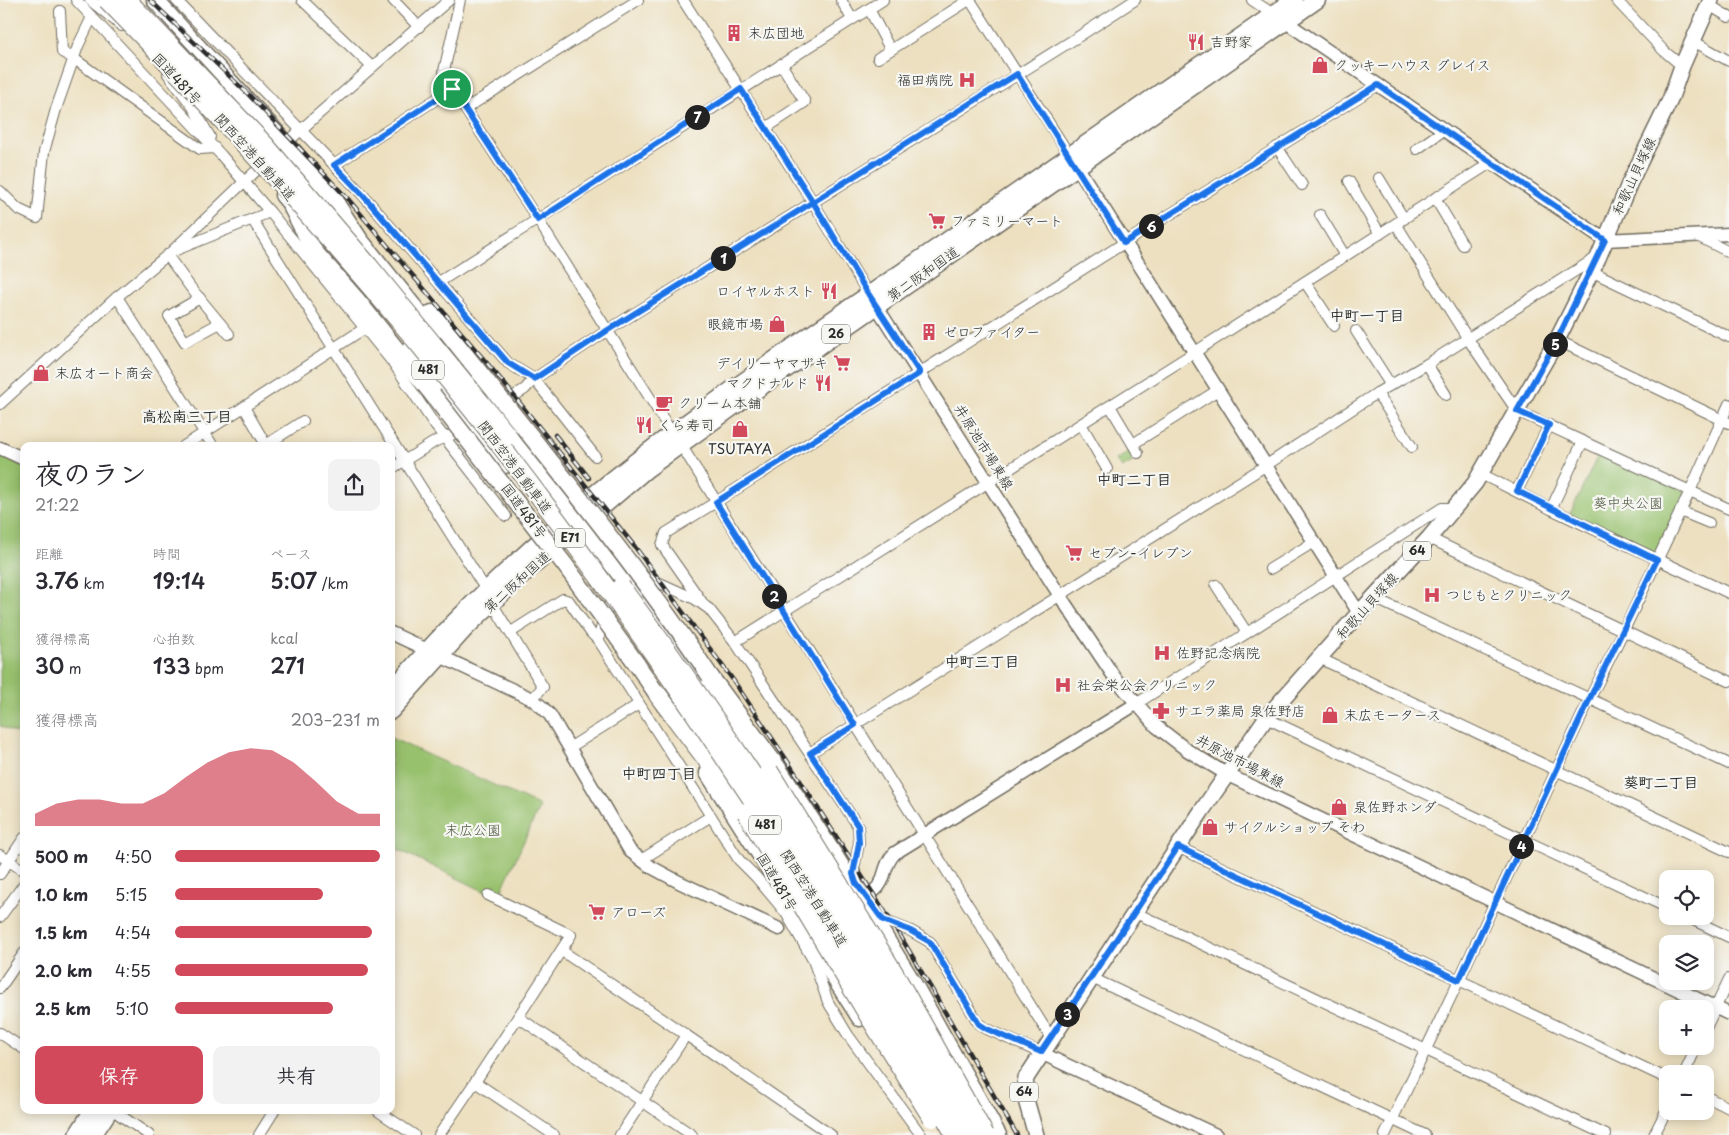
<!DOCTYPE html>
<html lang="ja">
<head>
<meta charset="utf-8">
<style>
	body { margin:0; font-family:"Playpen Sans","Klee One",sans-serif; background:#f2f2f3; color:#2b2b33; height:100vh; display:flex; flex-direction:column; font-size:19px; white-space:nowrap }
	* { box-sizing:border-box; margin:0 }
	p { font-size:16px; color:#7c7c81 }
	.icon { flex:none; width:28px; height:28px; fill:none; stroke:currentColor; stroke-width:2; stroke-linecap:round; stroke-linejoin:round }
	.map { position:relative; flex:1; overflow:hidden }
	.details { position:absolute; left:20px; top:442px; width:375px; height:672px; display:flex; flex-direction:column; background:#fff; border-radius:10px; box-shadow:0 2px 12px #0003 }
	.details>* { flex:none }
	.tools { position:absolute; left:1659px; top:870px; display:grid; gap:10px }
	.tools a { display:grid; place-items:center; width:55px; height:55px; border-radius:10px; background:#fff; box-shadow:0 2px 12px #0003; font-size:25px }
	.pin { position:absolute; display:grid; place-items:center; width:42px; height:42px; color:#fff; margin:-21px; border:2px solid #fff; border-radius:50%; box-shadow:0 1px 5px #0007 }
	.km { position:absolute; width:25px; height:25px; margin:-12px; border-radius:50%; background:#222; color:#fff; font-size:14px; line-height:25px; text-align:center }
	.round { display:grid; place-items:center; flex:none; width:52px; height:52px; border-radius:10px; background:#f2f2f3 }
	.head { display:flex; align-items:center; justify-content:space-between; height:85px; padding:0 15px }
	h1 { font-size:28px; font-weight:600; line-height:38px }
	.metrics { display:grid; grid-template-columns:repeat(3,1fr); gap:8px; height:85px; padding:5px 15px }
	.metrics div { display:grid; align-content:center }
	.metrics b { font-size:21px; font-weight:600 }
	.metrics small { font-size:14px; font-weight:400 }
	.metrics p { font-size:14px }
	.chart { height:140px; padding:10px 15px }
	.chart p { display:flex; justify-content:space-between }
	.chart svg { width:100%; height:90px; margin-top:5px; fill:#d1495b; opacity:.7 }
	.action { display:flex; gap:10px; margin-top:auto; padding:10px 15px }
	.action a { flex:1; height:58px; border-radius:10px; background:#d1495b; color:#fff; font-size:20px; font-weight:600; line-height:58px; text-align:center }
	.action a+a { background:#f2f2f3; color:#2b2b33 }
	ul { padding:0 15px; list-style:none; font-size:16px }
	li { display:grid; grid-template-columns:80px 60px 1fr; align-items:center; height:38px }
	li i { height:12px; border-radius:6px; background:#d1495b }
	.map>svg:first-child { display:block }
	.green { fill:#98c16d; stroke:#62764c }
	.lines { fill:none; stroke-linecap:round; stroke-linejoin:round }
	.minor-casing { stroke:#6f6a5f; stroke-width:12 }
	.tertiary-casing { stroke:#6f6a5f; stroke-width:15 }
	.primary-casing { stroke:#6f6a5f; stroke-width:18 }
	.trunk-casing { stroke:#6f6a5f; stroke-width:19 }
	.motorway-casing { stroke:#6f6a5f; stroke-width:20 }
	.minor { stroke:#fff; stroke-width:10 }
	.tertiary { stroke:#fff; stroke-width:12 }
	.primary { stroke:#fff; stroke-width:15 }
	.trunk { stroke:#fff; stroke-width:16 }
	.motorway { stroke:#fff; stroke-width:18 }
	.rail-casing { stroke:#2b2b2b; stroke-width:4.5 }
	.rail { stroke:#f6f6f2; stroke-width:2.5; stroke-dasharray:8; stroke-linecap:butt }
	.trunk-bridge-casing { stroke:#6f6a5f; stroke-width:19; stroke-linecap:butt }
	.motorway-bridge-casing { stroke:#6f6a5f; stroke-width:20; stroke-linecap:butt }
	.trunk-bridge { stroke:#fff; stroke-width:16 }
	.motorway-bridge { stroke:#fff; stroke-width:18 }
	.route-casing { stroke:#fff; stroke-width:10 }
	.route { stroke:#1a73e8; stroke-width:6 }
	.labels { text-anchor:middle; stroke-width:4.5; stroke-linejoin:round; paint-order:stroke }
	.shield { fill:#f6f6f2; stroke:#686867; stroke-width:1 }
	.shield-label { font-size:12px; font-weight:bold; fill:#2b2b2b }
	.poi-label { font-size:14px; fill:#2b2b2b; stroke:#f6f6f2; text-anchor:start }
	.street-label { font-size:14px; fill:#2b2b2b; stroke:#f6f6f2 }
	.park-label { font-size:14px; fill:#4c583f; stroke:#f6f6f2 }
	.neighbourhood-label { font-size:15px; font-weight:bold; fill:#2b2b2b; stroke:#f6f6f2 }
</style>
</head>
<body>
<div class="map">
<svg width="1729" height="1135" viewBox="0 0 1729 1135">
	<rect width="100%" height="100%" fill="#f6f6f2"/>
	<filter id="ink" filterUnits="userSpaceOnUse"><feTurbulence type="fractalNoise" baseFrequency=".02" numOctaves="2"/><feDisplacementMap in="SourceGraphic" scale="10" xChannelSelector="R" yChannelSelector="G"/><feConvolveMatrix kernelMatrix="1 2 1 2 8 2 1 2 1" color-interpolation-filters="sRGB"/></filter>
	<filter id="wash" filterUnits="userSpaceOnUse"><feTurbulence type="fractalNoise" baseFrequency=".0096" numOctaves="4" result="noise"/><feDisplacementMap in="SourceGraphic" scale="20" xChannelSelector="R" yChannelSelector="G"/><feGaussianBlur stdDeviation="1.12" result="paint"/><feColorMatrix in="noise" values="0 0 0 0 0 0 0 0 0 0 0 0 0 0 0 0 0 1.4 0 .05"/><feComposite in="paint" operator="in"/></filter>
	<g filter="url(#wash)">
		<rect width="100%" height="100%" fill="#ede0c0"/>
		<g class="green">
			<polygon points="1133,449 1139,458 1122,468 1116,460"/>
			<polygon points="1600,451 1686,492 1656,555 1570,514"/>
			<polygon points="0,455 24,467 24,737 0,726"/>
			<polygon points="391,738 540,806 498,898 391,846"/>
		</g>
	</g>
	<g filter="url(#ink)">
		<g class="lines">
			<g class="minor-casing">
				<g id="minor">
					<polyline points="76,0 221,155 270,212 394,364 434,424 506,516"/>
					<polyline points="90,0 122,26"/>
					<polyline points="176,0 362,194 508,363 534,379 595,456"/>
					<polyline points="302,0 372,67"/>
					<polyline points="393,0 419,27"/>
					<polyline points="683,0 813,202 869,295"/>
					<polyline points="841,0 852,19"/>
					<polyline points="970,0 1070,156"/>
					<polyline points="1252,0 1273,14"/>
					<polyline points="1616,0 1664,51 1682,66"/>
					<polyline points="1709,5 1729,17"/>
					<polyline points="869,9 890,49"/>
					<polyline points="60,11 62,52 73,58 200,149 215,148"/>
					<polyline points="1693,41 1729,61"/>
					<polyline points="878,58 969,0"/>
					<polyline points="168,74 193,107 210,137"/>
					<polyline points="452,89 444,71 460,0"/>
					<polyline points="465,109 638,0"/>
					<polyline points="766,128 805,102 781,64"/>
					<polyline points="1277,147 1302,185"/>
					<polyline points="1417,149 1444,130"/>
					<polyline points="334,165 452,89 538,220 672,433"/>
					<polyline points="1379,178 1404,219"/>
					<polyline points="1349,181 1380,234"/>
					<polyline points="0,191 18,209 37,218 44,152 56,109 78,46 92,17"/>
					<polyline points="1435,198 1463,245"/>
					<polyline points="1320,215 1345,256"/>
					<polyline points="252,219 486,590"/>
					<polyline points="1396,224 1468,339 1517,411 1729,509"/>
					<polyline points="1697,236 1729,252"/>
					<polyline points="176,250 270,212"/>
					<polyline points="167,255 191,288 229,334"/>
					<polyline points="1591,271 1729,337"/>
					<polyline points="439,282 883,0"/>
					<polyline points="1305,282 1334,326"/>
					<polyline points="117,297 213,446"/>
					<polyline points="200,298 169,316 185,342 220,323"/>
					<polyline points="1356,331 1390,384"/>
					<polyline points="1557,340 1729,423"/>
					<polyline points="1427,364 1446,395"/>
					<polyline points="1377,393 1412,447"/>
					<polyline points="0,404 117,297 171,252 244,182 314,118 449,0"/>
					<polyline points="1110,406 1138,453"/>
					<polyline points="244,407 266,445 303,421"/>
					<polyline points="485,415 525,389 534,379 608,330 1081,35 1135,0"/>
					<polyline points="1081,424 1107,469"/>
					<polyline points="1133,444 1218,390"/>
					<polyline points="681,445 1051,1038"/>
					<polyline points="184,446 365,328"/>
					<polyline points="391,469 436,441 456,433 464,428"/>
					<polyline points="1481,474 1551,509 1729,593"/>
					<polyline points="1517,491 1549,425"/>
					<polyline points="1551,509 1583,441"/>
					<polyline points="1680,511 1709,523"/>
					<polyline points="1429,538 1729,681"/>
					<polyline points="1270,569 1314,542"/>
					<polyline points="640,574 695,599 709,609 735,642 858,826 859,843 853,874 857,884"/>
					<polyline points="1216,585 1247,633"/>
					<polyline points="1374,598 1729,764"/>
					<path d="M610,602C607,615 599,627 599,641L739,860L756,877L786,913L813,960L828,1002L848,1035L921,1135"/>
					<polyline points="492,603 543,687 532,699"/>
					<polyline points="704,605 662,545 666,533 716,502 1124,243 1378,85"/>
					<polyline points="511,632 563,599 569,601 591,633 599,641"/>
					<polyline points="735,642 1195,352 1492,162"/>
					<polyline points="1319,658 1729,852"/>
					<polyline points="1136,704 1442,508 1456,508"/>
					<polyline points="1266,718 1668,908"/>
					<polyline points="569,748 639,704"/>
					<polyline points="810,753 1265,466 1377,393 1427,364 1596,258"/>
					<polyline points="1178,847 1668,1079"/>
					<polyline points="0,855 24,871"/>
					<polyline points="641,860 711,816"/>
					<polyline points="0,874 24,838"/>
					<polyline points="488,895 571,935 518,1017 692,1135"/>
					<polyline points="876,910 883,920 909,930 930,942 979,1024 987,1029 1041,1053"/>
					<polyline points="1136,913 1606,1135"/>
					<polyline points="1685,916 1729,937"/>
					<polyline points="0,917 24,884"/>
					<polyline points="562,951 686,1035"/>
					<polyline points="1092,978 1425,1135"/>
					<polyline points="0,988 24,953"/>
					<polyline points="518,1017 475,1082 554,1135"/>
					<polyline points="1705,1030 1729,979"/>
					<polyline points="0,1033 24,1049"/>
					<polyline points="1684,1074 1697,1046"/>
					<polyline points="1705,1096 1729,1108"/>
					<polyline points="114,1111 149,1135"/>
					<polyline points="378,1111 414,1135"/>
					<polyline points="259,1135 274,1111"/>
					<polyline points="439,1135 475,1082"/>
					<polyline points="620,1135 686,1035 831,1135"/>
					<polyline points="1385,1135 1459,980 1590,698 1624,630 1690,491 1729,404"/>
					<polyline points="1654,1135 1668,1107"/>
				</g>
			</g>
			<g class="tertiary-casing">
				<g id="tertiary">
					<polyline points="1280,18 1605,240 1729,234"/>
					<polyline points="1073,160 1359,613"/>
					<polyline points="872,299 1060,596 1115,678 1156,726 1187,750 1228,775 1729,1014"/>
					<polyline points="0,448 24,459"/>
					<polyline points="391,633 532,699 542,707 550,715 630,851 651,867 679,882 779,929"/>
					<path d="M874,891C887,881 882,865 895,853L1136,704"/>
					<polyline points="1041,1053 1216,1135"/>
				</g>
			</g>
			<g class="primary-casing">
				<polyline id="primary" points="1036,1135 1024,1093 1026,1078 1201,812 1266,718 1359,613 1429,538 1475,483 1557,340 1598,258 1630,182 1670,100 1682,66 1711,0"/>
			</g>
			<g class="trunk-casing">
				<g id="trunk">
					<polyline points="155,0 287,144 336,201"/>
					<polyline points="330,194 360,240 434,332"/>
					<polyline points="283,195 289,202 314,251 357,300 433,395"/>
					<polyline points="432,313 472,363"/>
					<polyline points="411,348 505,465"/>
					<polyline points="503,423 676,647 706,691"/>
					<polyline points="636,663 665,706"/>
					<polyline points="710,676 778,768 833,853 916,988 998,1135"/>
					<path d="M391,691C441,633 495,579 553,529C662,434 784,353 903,271C1034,181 1163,89 1294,0"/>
					<polyline points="391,711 466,628 492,603 526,572 647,469 765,384 1317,0"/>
					<polyline points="708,773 786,895 810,939 860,1018"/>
					<polyline points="948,1060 973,1090"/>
					<polyline points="77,1135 92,1111"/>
					<polyline points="93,1135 109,1111"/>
				</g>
			</g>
			<g class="motorway-casing">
				<g id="motorway">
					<polyline points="658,695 746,812"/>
					<polyline points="710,697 769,771"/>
				</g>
			</g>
			<use href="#minor" class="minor"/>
			<use href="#tertiary" class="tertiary"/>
			<use href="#primary" class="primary"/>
			<use href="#trunk" class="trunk"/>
			<use href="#motorway" class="motorway"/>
			<g class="rail-casing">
				<g id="rail">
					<polyline points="150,0 248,94 348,199 502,381 635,547 733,680 788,762 898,932 1017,1135"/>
					<polyline points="555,435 589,478"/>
				</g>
			</g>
			<use href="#rail" class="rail"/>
			<g class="trunk-bridge-casing">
				<g id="trunk-bridge">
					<path d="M472,363C554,465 637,567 710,676"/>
					<polyline points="433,395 565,565 636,663"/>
				</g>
			</g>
			<g class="motorway-bridge-casing">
				<g id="motorway-bridge">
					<path d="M107,0C240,135 368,278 486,427C602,575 709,730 810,889C861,969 908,1052 955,1135"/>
					<polyline points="127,0 266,146 369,266 508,436"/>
					<path d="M621,587C751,761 864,946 970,1135"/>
					<polyline points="769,771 893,971 985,1135"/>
					<polyline points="746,812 865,1010 932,1118"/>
				</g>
			</g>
			<use href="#trunk-bridge" class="trunk-bridge"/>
			<use href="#motorway-bridge" class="motorway-bridge"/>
		</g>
	</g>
	<g class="lines" filter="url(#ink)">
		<g class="route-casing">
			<polyline id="route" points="452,89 334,165 362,194 508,363 534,379 608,330 813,202 869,295 920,373 716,502 855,725 810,753 858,826 859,843 853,874 856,883 883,920 909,930 930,942 979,1024 987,1029 1041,1052 1178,847 1459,980 1590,698 1657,560 1517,491 1549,425 1517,411 1557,340 1605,240 1378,85 1124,243 1017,74 813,202 741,89 538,220 452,89"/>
		</g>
		<use href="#route" class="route"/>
	</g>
	<defs>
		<g id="building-bare" transform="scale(1.35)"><path d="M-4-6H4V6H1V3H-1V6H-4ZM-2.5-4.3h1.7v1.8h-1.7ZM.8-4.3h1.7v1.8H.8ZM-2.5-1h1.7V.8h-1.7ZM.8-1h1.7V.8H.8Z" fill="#d1495b" stroke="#f6f6f2" stroke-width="2.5" paint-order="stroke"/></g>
		<g id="restaurant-bare" transform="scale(1.35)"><path d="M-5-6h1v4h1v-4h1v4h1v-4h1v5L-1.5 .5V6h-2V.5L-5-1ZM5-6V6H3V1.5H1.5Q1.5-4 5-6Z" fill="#d1495b" stroke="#f6f6f2" stroke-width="2.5" paint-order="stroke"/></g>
		<g id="shop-bare" transform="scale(1.35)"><path d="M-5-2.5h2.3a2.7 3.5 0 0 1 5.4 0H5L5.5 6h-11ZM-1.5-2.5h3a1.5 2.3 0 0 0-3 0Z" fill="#d1495b" stroke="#f6f6f2" stroke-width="2.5" paint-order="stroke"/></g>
		<g id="hospital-bare" transform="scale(1.35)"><path d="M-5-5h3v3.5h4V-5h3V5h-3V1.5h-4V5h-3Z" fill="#d1495b" stroke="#f6f6f2" stroke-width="2.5" paint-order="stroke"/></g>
		<g id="supermarket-bare" transform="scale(1.35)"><path d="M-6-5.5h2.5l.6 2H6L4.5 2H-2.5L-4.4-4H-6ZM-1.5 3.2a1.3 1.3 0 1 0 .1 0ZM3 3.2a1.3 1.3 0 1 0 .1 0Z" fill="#d1495b" stroke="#f6f6f2" stroke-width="2.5" paint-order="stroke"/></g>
		<g id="cafe-bare" transform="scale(1.35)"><path d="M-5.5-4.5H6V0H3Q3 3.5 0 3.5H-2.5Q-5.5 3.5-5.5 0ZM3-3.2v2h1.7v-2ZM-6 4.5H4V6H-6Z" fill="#d1495b" stroke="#f6f6f2" stroke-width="2.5" paint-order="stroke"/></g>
		<g id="pharmacy-bare" transform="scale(1.35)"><path d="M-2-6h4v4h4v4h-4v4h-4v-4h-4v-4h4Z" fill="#d1495b" stroke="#f6f6f2" stroke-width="2.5" paint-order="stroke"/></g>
	</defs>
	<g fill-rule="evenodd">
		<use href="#building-bare" x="734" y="33"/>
		<use href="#restaurant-bare" x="1196" y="42"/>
		<use href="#shop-bare" x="1320" y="65"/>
		<use href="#hospital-bare" x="967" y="80"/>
		<use href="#supermarket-bare" x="937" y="221"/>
		<use href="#restaurant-bare" x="829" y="291"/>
		<use href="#shop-bare" x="777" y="324"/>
		<use href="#building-bare" x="929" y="332"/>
		<use href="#supermarket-bare" x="842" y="363"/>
		<use href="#shop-bare" x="41" y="373"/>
		<use href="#restaurant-bare" x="823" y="383"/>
		<use href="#cafe-bare" x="664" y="403"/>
		<use href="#restaurant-bare" x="644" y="425"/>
		<use href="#shop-bare" x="740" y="429"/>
		<use href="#supermarket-bare" x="1074" y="553"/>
		<use href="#hospital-bare" x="1432" y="595"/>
		<use href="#hospital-bare" x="1162" y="653"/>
		<use href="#hospital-bare" x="1063" y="685"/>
		<use href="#pharmacy-bare" x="1161" y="711"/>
		<use href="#shop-bare" x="1330" y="715"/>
		<use href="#shop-bare" x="1339" y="807"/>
		<use href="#shop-bare" x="1210" y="827"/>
		<use href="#supermarket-bare" x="597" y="912"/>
	</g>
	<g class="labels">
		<g class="shield">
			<rect x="822" y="324.5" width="28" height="19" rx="4"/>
			<rect x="412" y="360.5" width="32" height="19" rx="4"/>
			<rect x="555" y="528.5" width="30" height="19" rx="4"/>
			<rect x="1403" y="541.5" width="28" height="19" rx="4"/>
			<rect x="749" y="815.5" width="32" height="19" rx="4"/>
			<rect x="1010" y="1082.5" width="28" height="19" rx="4"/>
		</g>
		<g class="shield-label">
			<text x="836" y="338">26</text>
			<text x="428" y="374">481</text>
			<text x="570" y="542">E71</text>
			<text x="1417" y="555">64</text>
			<text x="765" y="829">481</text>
			<text x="1024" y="1096">64</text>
		</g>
		<g class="poi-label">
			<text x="748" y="38">末広団地</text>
			<text x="1210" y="47">吉野家</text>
			<text x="1334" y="70">クッキーハウス グレイス</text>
			<text x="953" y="85" text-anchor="end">福田病院</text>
			<text x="951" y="226">ファミリーマート</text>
			<text x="815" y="296" text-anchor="end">ロイヤルホスト</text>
			<text x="763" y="329" text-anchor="end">眼鏡市場</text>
			<text x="943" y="337">ゼロファイター</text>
			<text x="828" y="368" text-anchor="end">デイリーヤマザキ</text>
			<text x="55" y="378">末広オート商会</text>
			<text x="809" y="388" text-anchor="end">マクドナルド</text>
			<text x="678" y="408">クリーム本舗</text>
			<text x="658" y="430">くら寿司</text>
			<text x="740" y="454" text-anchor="middle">TSUTAYA</text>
			<text x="1088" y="558">セブン-イレブン</text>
			<text x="1446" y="600">つじもとクリニック</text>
			<text x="1176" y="658">佐野記念病院</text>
			<text x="1077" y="690">社会栄公会クリニック</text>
			<text x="1175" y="716">サエラ薬局 泉佐野店</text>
			<text x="1344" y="720">末広モータース</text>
			<text x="1353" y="812">泉佐野ホンダ</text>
			<text x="1224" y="832">サイクルショップ そわ</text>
			<text x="611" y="917">アローズ</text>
		</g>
		<g class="street-label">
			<text transform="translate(177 79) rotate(47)" y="5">国道481号</text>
			<text transform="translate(255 157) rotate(48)" y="5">関西空港自動車道</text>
			<text transform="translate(1634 176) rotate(-65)" y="5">和歌山貝塚線</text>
			<text transform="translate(923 274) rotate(-35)" y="5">第二阪和国道</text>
			<text transform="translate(984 447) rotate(58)" y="5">井原池市場東線</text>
			<text transform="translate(515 467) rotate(53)" y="5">関西空港自動車道</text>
			<text transform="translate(524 511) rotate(53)" y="5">国道481号</text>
			<text transform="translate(517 582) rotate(-42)" y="5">第二阪和国道</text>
			<text transform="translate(1367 606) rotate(-48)" y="5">和歌山貝塚線</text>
			<text transform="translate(1240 761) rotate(28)" y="5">井原池市場東線</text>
			<text transform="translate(777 882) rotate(59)" y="5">国道481号</text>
			<text transform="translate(814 898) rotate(58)" y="5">関西空港自動車道</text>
		</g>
		<g class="park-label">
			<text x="1628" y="508">葵中央公園</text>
			<text x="473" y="835">末広公園</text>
		</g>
		<g class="neighbourhood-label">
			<text x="1367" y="321">中町一丁目</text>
			<text x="187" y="422">高松南三丁目</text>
			<text x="1134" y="485">中町二丁目</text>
			<text x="982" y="667">中町三丁目</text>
			<text x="659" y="779">中町四丁目</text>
			<text x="1661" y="788">葵町二丁目</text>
		</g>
	</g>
</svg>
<div class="tools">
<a><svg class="icon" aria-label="locate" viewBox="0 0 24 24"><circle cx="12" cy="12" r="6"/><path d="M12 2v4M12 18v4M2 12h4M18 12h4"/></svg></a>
<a><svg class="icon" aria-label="layers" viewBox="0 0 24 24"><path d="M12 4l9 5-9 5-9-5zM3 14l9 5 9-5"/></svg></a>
<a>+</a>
<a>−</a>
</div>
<div class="pin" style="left:452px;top:89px;background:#1e9e55"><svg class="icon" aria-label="arrive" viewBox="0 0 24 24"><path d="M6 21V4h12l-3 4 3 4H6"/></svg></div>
<b class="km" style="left:723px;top:258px">1</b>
<b class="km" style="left:774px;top:596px">2</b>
<b class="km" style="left:1067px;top:1014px">3</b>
<b class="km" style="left:1521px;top:846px">4</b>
<b class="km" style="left:1555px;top:344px">5</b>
<b class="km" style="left:1151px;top:226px">6</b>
<b class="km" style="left:697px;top:117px">7</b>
<section class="details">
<div class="head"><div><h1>夜のラン</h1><p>21:22</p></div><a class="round"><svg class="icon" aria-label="share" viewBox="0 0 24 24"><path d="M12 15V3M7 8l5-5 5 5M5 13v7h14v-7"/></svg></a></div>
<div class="metrics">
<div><p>距離</p><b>3.76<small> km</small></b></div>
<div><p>時間</p><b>19:14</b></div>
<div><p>ペース</p><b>5:07<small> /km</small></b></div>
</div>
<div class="metrics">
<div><p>獲得標高</p><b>30<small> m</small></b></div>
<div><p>心拍数</p><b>133<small> bpm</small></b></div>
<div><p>kcal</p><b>271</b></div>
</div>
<div class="chart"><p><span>獲得標高</span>203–231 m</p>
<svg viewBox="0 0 160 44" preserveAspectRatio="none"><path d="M0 44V38L10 33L20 31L30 31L40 33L50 33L60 28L70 20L80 13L90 8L100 6L110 7L120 13L130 22L140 32L150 38L160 38V44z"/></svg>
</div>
<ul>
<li><b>500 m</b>4:50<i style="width:100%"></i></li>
<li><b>1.0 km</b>5:15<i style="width:72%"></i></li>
<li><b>1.5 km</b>4:54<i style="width:96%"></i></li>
<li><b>2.0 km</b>4:55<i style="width:94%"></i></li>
<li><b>2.5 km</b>5:10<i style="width:77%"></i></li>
</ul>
<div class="action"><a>保存</a><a>共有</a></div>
</section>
</div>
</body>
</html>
